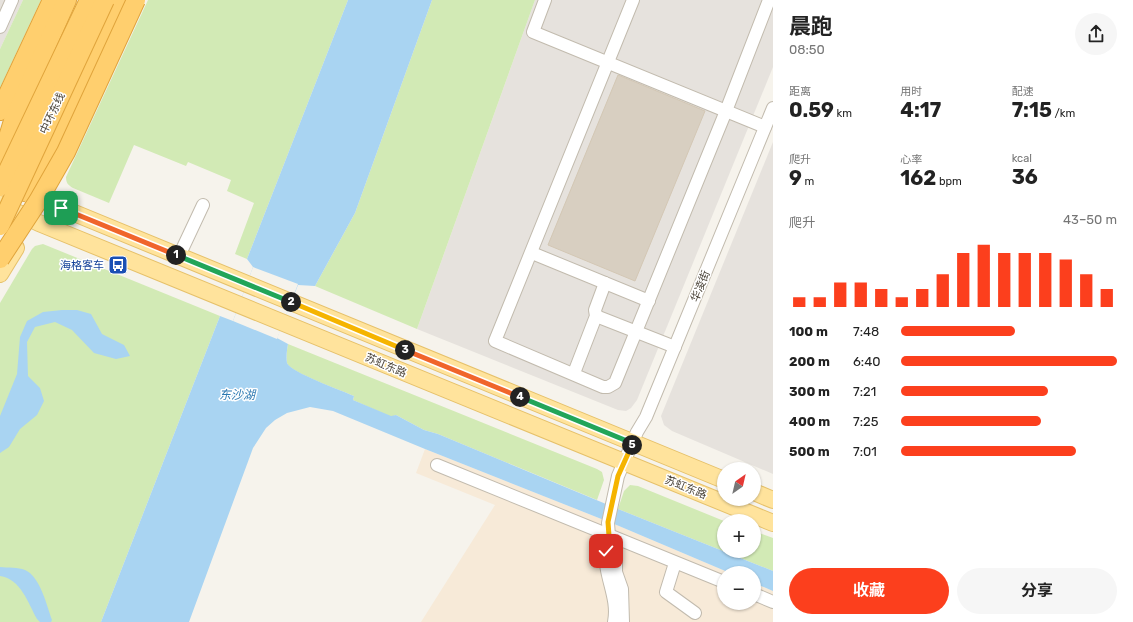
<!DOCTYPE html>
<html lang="zh">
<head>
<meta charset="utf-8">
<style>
	body { margin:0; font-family:Rubik,"Noto Sans SC",sans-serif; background:#f6f6f6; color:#222; height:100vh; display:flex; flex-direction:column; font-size:15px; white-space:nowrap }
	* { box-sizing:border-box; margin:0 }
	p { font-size:13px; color:#767676 }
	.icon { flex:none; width:22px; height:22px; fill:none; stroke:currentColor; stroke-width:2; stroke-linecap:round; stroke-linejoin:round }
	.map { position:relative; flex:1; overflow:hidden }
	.panel { display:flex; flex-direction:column; background:#fff; width:360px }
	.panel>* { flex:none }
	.needle { width:26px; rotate:34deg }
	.tools { position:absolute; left:717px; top:462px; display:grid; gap:8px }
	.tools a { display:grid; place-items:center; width:44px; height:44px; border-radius:50%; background:#fff; box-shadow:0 1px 3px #0004; font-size:20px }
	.pin { position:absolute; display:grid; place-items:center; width:34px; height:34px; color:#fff; margin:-17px; border-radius:8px; box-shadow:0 2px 6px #0006 }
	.km { position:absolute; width:20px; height:20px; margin:-10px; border-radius:50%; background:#222; color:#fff; font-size:11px; line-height:20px; text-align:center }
	.round { display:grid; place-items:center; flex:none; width:42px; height:42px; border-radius:21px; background:#f6f6f6 }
	.summary { display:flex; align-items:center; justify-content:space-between; height:68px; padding:0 16px }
	h1 { font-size:22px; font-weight:700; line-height:30px }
	.metrics { display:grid; grid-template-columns:repeat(3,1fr); gap:6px; height:68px; padding:4px 16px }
	.metrics div { display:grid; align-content:center }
	.metrics b { font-size:20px; font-weight:700 }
	.metrics small { font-size:11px; font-weight:400 }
	.metrics p { font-size:11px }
	.chart { height:112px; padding:8px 16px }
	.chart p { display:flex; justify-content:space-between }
	.chart svg { width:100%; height:72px; margin-top:4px; stroke:#fc3f1d; stroke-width:6 }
	.primary-button { display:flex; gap:8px; margin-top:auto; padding:8px 16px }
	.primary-button a { flex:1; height:46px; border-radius:24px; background:#fc3f1d; color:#fff; font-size:16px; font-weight:700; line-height:46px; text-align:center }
	.primary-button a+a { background:#f6f6f6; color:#222 }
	ul { padding:0 16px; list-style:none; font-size:13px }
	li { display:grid; grid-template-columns:64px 48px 1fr; align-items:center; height:30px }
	li i { height:10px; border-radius:5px; background:#fc3f1d }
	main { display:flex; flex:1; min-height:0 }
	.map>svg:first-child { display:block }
	.commercial { fill:#f7ead8 }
	.industrial { fill:#e6e2dd }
	.green { fill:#d2eab5 }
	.water { fill:#a9d4f2 }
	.pier { fill:#f6f3ec }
	.building { fill:#d8cfc1; stroke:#d3c7b4 }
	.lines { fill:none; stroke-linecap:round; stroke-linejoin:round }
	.minor-casing { stroke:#c2bbae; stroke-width:14 }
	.major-casing { stroke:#e6c16a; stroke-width:18 }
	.highway-casing { stroke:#e0a43c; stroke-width:20 }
	.minor { stroke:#fff; stroke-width:12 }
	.major { stroke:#ffe39c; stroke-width:16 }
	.highway { stroke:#ffcf6e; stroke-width:18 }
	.highway-bridge-casing { stroke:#e0a43c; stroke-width:20; stroke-linecap:butt }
	.highway-bridge { stroke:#ffcf6e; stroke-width:18 }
	.split-1-casing { stroke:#fff; stroke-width:8 }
	.split-2-casing { stroke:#fff; stroke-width:8 }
	.split-3-casing { stroke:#fff; stroke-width:8 }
	.split-4-casing { stroke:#fff; stroke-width:8 }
	.split-5-casing { stroke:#fff; stroke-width:8 }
	.split-6-casing { stroke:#fff; stroke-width:8 }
	.split-1 { stroke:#f0652b; stroke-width:5 }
	.split-2 { stroke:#22a559; stroke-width:5 }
	.split-3 { stroke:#f5b400; stroke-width:5 }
	.split-4 { stroke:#f0652b; stroke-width:5 }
	.split-5 { stroke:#22a559; stroke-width:5 }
	.split-6 { stroke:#f5b400; stroke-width:5 }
	.labels { text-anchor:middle; stroke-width:3; stroke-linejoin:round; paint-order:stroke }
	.street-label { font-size:11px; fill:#4b4439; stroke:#fff }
	.transit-label { font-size:11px; fill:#164399; stroke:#fff; text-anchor:end }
	.water-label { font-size:12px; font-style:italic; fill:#2e7ab2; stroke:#fff }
</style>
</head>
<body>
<main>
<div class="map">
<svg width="773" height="622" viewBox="0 0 773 622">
	<rect width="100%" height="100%" fill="#f6f3ec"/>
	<polygon class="commercial" points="425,449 619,526 730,573 724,573 724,603 754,603 754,583 773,591 773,622 421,622 495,505 416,473"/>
	<g class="industrial">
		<polygon points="0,0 23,0 0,49"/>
		<polygon points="535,0 773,0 773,67 637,400 631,408 626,411 618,410 417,329"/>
		<polygon points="773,142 773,474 672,431 664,425 661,416"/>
	</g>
	<g class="green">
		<polygon points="23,0 41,0 0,88 0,49"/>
		<path d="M148,0H348L247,259L235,254L254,203L227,191L231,180L188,162L186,166L134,145L109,203L73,188C68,185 66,183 66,177Z"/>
		<polygon points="432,0 535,0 417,329 315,286 355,213"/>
		<polygon points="43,244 220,316 101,622 0,622 0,303 32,249 35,246"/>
		<path d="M288,344L597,469L602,472L604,480L597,500L438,434L424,430L396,415L391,417L353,400L354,396C343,391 289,372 287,363C286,357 287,349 288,344Z"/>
		<polygon points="630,485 638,486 724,521 724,551 754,551 754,531 773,538 773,571 618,509 624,491"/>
	</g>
	<g class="water">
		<path d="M348,0H432L355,213L315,286L298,285L277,338L288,344C287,349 286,357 287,363C290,372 343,391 354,396L353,400L391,416L396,415L424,430L438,434L618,509L773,571V591L754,583V573H730L619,526L425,449L333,411L310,407L287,413L275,420L266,428L253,448L189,622H101L220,316L233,321L253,267L247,259Z"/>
		<polygon points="62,310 77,310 91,314 102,334 124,345 130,356 116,359 94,353 72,330 55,322 35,327 27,342 28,376 40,388 44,401 37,415 20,429 9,447 0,453 0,416 17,374 20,337 27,321 43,312"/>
		<path d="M0,567C8,568 18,567 25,570C40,576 47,606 52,620L51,622H40L37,619C28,603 21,579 0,576Z"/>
	</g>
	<polygon class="pier" points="253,267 298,284 277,339 233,321"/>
	<polygon class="building" points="618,75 705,111 635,281 548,245"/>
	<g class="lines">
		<g class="minor-casing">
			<g id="minor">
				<polyline points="545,0 533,32 765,127"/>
				<polyline points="633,0 495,341 603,387 608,387 615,383 726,111 769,0"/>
				<polyline points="0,27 12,0"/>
				<polyline points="532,253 649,301"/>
				<polyline points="179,256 203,205"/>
				<polyline points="596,316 675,347"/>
				<polyline points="574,373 596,316 595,310 605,283"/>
				<polyline points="437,465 724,582"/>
				<path d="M609,536C608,541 606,546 606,551C603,575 619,597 614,622"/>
				<polyline points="675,563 666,592 695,613"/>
				<polyline points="754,594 773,602"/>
				<polyline points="623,622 622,589 616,572 616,552 609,536 608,523 618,476 637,432 646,417 773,108"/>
			</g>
		</g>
		<g class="major-casing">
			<g id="major">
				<polyline points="28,194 724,480"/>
				<polyline points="0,204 39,223 773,523"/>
				<polyline points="0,274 16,248"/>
				<polyline points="754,492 773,500"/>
			</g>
		</g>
		<g class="highway-casing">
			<g id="highway">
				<polyline points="0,111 52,0"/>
				<polyline points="0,163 13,121 67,0"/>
				<polyline points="25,192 35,180 47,157 119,0"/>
			</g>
		</g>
		<use href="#minor" class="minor"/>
		<use href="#major" class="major"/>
		<use href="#highway" class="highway"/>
		<g class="highway-bridge-casing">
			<g id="highway-bridge">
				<polyline points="0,187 89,0"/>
				<polyline points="0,226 105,0"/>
				<polyline points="0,259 38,201 66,152 136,0"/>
			</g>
		</g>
		<use href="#highway-bridge" class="highway-bridge"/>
	</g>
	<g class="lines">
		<g class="split-1-casing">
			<polyline id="split-1" points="61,208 176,255"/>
		</g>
		<g class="split-2-casing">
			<polyline id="split-2" points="176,255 291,302"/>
		</g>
		<g class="split-3-casing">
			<polyline id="split-3" points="291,302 405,350"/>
		</g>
		<g class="split-4-casing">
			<polyline id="split-4" points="405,350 520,397"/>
		</g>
		<g class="split-5-casing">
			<polyline id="split-5" points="520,397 632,443 632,445"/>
		</g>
		<g class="split-6-casing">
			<polyline id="split-6" points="606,551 609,536 608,522 618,476 632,445"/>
		</g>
		<use href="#split-1" class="split-1"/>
		<use href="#split-2" class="split-2"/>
		<use href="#split-3" class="split-3"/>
		<use href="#split-4" class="split-4"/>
		<use href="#split-5" class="split-5"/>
		<use href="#split-6" class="split-6"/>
	</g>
	<defs>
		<g id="bus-square" transform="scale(1)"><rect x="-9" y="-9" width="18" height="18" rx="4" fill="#1a4fb4" stroke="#fff"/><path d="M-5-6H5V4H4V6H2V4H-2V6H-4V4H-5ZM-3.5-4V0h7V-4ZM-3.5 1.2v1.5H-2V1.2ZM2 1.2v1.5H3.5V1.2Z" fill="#fff"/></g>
	</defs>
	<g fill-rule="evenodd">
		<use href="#bus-square" x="118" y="265"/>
	</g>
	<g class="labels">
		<g class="street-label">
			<text transform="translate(52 113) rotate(-65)" y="4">中环东线</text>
			<text transform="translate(700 286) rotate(-68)" y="4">华凌街</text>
			<text transform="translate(386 365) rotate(23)" y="4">苏虹东路</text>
			<text transform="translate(686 487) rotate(22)" y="4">苏虹东路</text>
		</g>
		<g class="transit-label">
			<text x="104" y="269">海格客车</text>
		</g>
		<g class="water-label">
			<text x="237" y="399">东沙湖</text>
		</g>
	</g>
</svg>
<div class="tools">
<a><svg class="needle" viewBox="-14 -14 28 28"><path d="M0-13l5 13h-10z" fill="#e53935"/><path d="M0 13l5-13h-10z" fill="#767676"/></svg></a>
<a>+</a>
<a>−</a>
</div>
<div class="pin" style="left:61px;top:208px;background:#1e9e55"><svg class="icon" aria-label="arrive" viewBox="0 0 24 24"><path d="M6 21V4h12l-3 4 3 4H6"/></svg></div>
<div class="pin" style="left:606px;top:551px;background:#d93025"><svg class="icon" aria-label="check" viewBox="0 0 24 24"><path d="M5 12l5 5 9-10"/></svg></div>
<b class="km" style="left:176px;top:255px">1</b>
<b class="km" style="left:291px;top:302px">2</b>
<b class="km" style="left:405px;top:350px">3</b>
<b class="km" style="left:520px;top:397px">4</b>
<b class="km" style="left:632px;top:445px">5</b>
</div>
<section class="panel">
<div class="summary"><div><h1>晨跑</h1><p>08:50</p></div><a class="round"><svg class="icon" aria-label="share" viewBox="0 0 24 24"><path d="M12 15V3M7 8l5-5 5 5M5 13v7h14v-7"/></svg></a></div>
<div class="metrics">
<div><p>距离</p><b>0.59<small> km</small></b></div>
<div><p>用时</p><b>4:17</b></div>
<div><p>配速</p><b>7:15<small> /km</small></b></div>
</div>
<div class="metrics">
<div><p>爬升</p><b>9<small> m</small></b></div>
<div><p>心率</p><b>162<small> bpm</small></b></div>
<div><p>kcal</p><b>36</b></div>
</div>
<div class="chart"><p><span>爬升</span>43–50 m</p>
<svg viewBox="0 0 160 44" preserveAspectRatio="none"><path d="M5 44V38M15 44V38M25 44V29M35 44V29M45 44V33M55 44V38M65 44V33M75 44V24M85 44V11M95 44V6M105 44V11M115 44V11M125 44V11M135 44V15M145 44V24M155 44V33"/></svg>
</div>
<ul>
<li><b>100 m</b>7:48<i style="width:53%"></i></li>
<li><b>200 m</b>6:40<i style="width:100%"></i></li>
<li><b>300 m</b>7:21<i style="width:68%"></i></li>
<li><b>400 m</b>7:25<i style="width:65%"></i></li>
<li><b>500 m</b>7:01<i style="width:81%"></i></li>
</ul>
<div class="primary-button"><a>收藏</a><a>分享</a></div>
</section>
</main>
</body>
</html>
